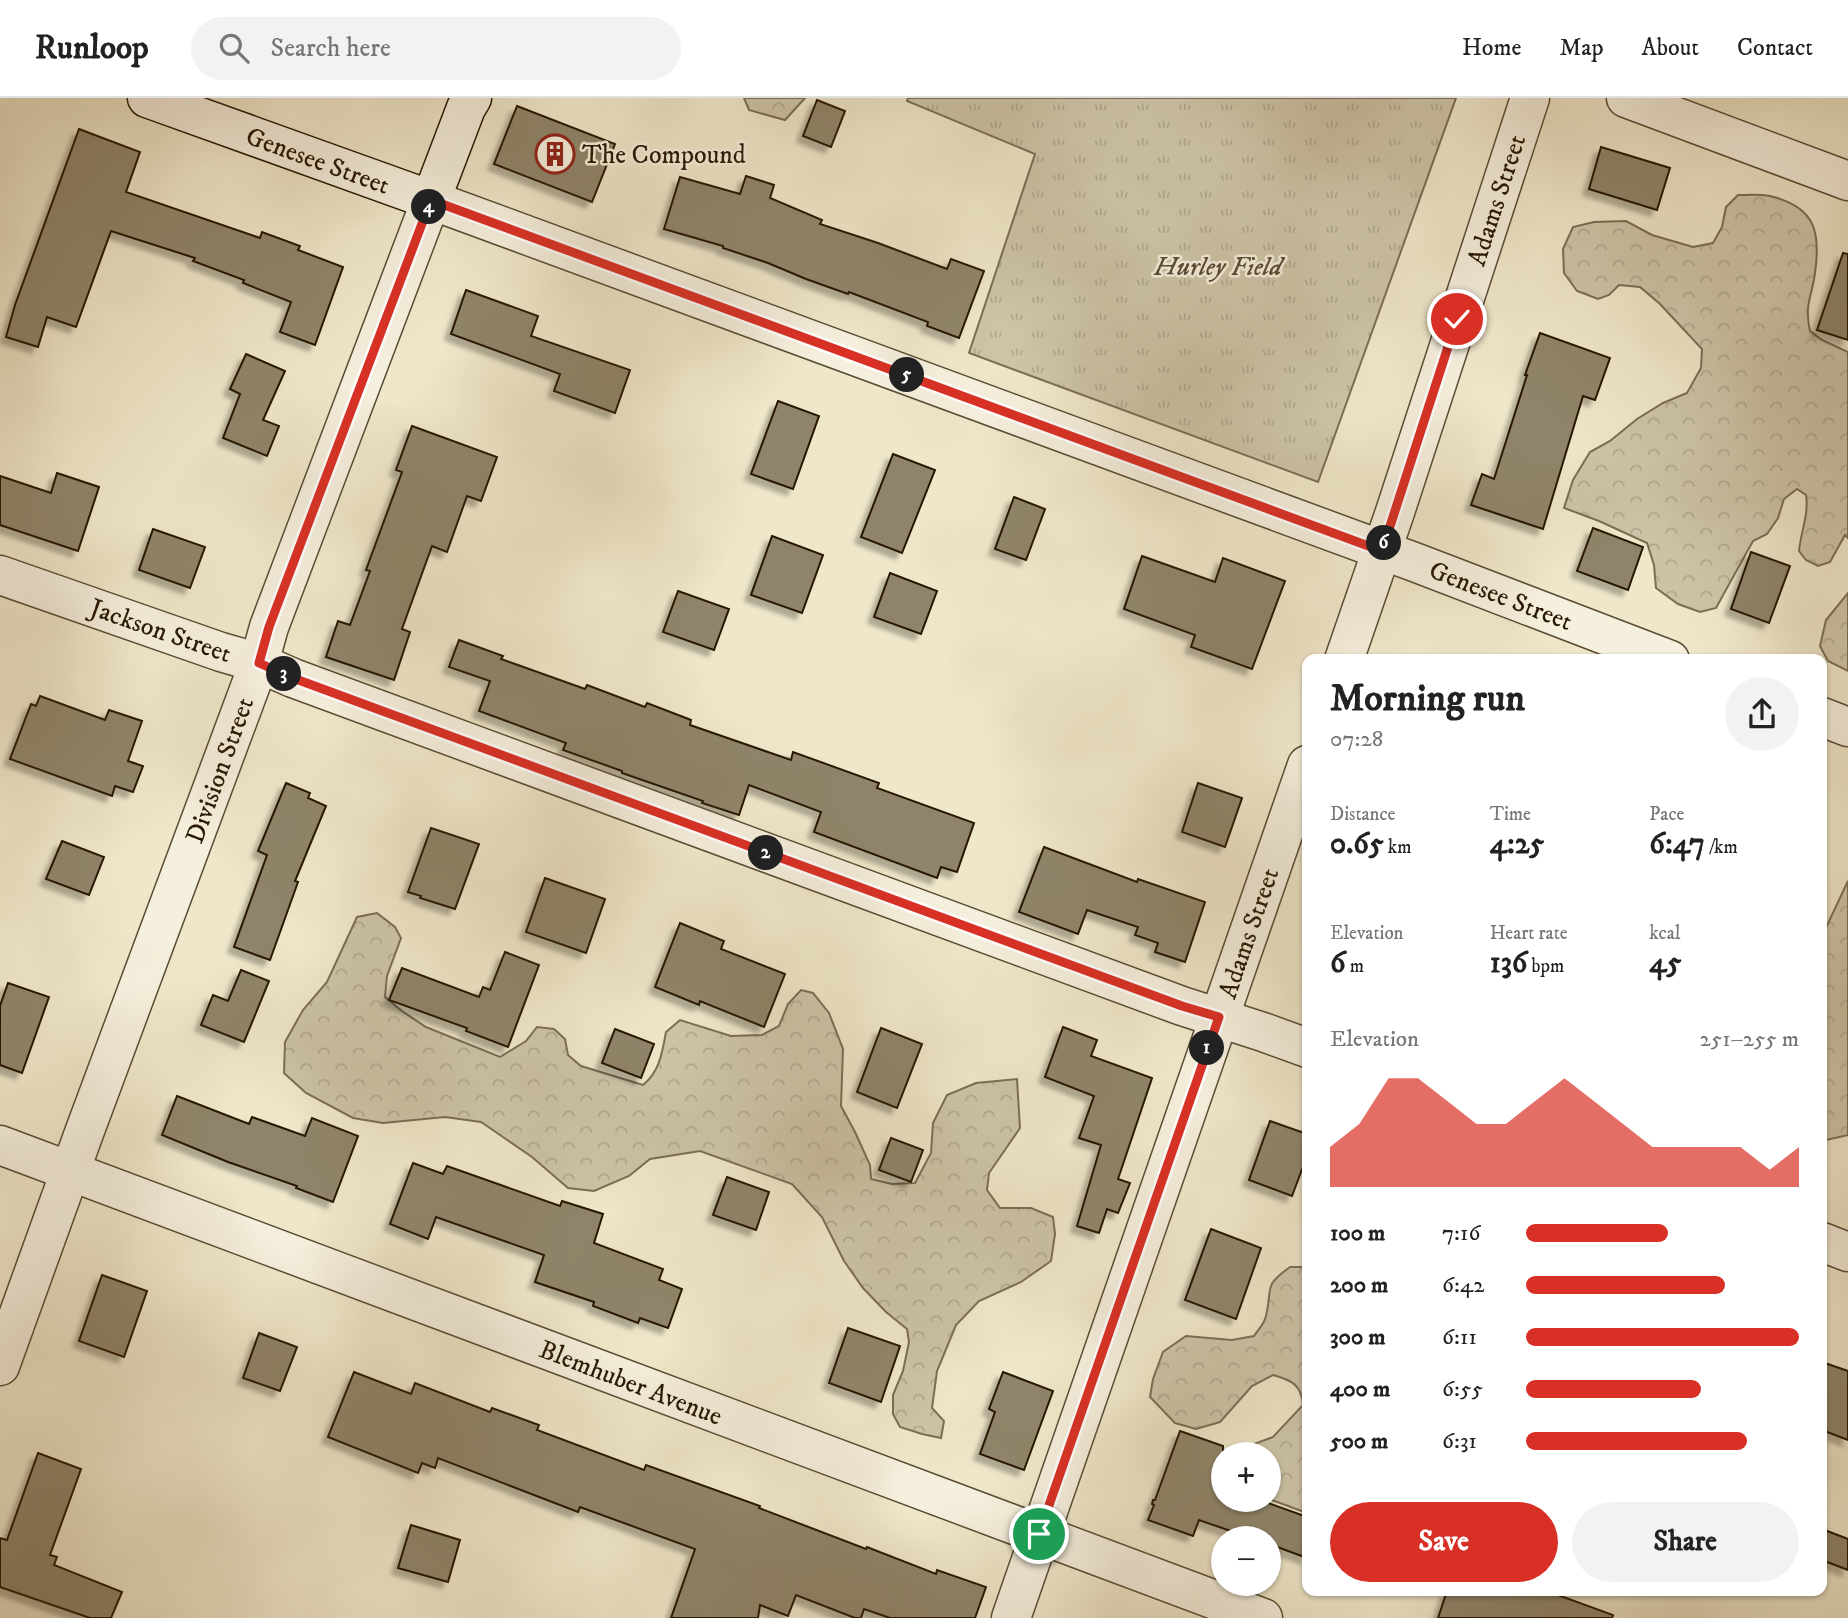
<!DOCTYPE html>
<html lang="en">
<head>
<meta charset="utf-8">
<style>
	body { margin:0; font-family:"IM FELL DW Pica",serif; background:#f2f2f2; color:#222; height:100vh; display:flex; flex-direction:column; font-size:26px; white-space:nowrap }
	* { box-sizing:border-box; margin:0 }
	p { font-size:23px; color:#767676 }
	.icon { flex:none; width:38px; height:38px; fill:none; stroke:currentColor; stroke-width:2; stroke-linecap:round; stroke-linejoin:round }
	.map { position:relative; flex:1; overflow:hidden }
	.drawer { position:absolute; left:1302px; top:556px; width:525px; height:942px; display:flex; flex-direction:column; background:#fff; border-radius:14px; box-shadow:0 2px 5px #0004 }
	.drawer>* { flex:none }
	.tools { position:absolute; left:1211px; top:1344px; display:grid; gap:14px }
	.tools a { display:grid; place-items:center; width:70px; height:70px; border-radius:50%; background:#fff; box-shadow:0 2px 5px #0004; font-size:35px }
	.pin { position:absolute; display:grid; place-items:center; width:60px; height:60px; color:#fff; margin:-30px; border:4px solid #fff; border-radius:50%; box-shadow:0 2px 7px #0007 }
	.km { position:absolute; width:35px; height:35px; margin:-18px; border-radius:50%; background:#222; color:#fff; font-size:19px; line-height:35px; text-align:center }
	.round { display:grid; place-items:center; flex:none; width:74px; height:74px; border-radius:37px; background:#f2f2f2 }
	.overview { display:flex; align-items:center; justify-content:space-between; height:119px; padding:0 28px }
	h1 { font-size:38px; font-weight:700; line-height:52px }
	.figures { display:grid; grid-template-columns:repeat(3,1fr); gap:10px; height:119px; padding:7px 28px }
	.figures div { display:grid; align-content:center }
	.figures b { font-size:30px; font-weight:700 }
	.figures small { font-size:19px; font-weight:400 }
	.figures p { font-size:19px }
	.chart { height:196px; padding:14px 28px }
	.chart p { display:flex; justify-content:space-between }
	.chart svg { width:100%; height:126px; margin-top:7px; fill:#d93025; opacity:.7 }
	.cta { display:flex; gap:14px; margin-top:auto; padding:14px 28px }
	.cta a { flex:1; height:80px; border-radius:42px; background:#d93025; color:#fff; font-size:28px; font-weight:700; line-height:80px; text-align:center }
	.cta a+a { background:#f2f2f2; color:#222 }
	ul { padding:0 28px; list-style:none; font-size:23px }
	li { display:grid; grid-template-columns:112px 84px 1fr; align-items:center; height:52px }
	li i { height:18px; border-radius:9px; background:#d93025 }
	header { display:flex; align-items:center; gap:42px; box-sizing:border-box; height:98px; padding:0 35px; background:#fff; border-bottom:2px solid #e0e0e0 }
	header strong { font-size:33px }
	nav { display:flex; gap:38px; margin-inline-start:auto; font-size:24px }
	.search { width:490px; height:63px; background:#f2f2f2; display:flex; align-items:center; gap:18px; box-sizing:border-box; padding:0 24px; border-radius:38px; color:#767676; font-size:26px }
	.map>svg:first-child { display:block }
	.forest { fill:url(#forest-crowns); stroke:#7a6e55; stroke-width:2 }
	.park { fill:url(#park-tufts); stroke:#7a6e55; stroke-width:2 }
	.building { fill:#8f846a; stroke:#281802; stroke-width:2; filter:url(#shadow) }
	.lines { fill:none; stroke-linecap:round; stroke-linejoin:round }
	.street-casing { stroke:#5a4c34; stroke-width:41 }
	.secondary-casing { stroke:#281802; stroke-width:41 }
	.street { stroke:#f5efdd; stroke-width:38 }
	.secondary { stroke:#f5efdd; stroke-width:38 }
	.route-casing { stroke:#fff; stroke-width:14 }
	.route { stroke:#d93025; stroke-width:9 }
	.labels { text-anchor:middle; stroke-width:5; stroke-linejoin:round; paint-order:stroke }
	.poi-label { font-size:26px; fill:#281802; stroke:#f5efdd; text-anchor:start }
	.street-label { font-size:26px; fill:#281802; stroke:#f5efdd }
	.park-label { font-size:26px; font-style:italic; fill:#5a4c34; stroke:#f5efdd }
</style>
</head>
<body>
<header>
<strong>Runloop</strong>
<div class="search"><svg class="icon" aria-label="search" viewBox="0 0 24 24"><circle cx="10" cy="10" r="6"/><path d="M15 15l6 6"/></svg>Search here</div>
<nav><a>Home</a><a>Map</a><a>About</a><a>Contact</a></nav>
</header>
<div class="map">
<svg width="1848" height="1520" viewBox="0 0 1848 1520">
	<defs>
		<pattern id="forest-crowns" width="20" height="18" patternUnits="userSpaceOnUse" patternTransform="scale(1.75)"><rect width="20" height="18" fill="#cdc4a8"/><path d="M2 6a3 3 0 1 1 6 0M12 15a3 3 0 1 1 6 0" fill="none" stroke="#b0a88f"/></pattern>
		<pattern id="park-tufts" width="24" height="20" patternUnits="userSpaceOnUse" patternTransform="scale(1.75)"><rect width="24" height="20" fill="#cdc4a8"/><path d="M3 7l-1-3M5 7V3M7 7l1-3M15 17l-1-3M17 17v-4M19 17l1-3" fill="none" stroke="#b0a88f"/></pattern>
		<filter id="shadow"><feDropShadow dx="-6" dy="6" stdDeviation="2" flood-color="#0004"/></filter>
	</defs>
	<rect width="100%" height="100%" fill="#efe7ca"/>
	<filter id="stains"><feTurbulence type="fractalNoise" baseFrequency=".00286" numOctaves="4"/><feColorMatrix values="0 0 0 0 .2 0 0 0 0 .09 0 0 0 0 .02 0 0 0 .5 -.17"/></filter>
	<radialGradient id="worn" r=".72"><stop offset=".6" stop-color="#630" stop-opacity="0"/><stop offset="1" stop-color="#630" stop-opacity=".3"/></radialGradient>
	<g class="forest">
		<polygon points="744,0 805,0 785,22 749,12"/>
		<path d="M1738,97C1748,97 1760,96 1770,98C1815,109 1821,133 1815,175C1812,199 1804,206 1810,233L1822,242L1848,254V440L1845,437L1830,464L1818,468L1806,462L1799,453C1801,433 1809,416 1806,397L1797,391L1784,401L1778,420L1767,436L1753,443L1716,510L1700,514L1678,506L1656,490L1654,467L1647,445L1599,423L1564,410L1573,382L1590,354L1610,343L1637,321L1663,305L1687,295L1701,270L1702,251L1660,206L1640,189L1619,187L1609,197L1598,201L1577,193L1564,175L1563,151L1573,129L1594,124L1626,123L1652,137L1693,149L1713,145L1722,129L1726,109Z"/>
		<polygon points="1848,495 1848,573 1828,563 1820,548 1826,522"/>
		<polygon points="1848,783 1848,1037 1822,1043 1822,838"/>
		<path d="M377,815L395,829L401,840L387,878L385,899L402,913L426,929L500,959L526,943L537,929L554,931L565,941L568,957L581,968L643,987C660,973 662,955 666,934L680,922L731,938L762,937L779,928L788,906L801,892L813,895L829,915L843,951L841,1008L855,1034L870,1067L871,1081L892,1086L915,1085L931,1055L933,1025L947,997L976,985L1017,981L1020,1030L989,1075L987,1092L1000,1110H1031L1053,1119L1055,1136L1051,1163L1021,1184L979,1203L956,1227L937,1273L932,1310L944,1323L941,1340L922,1336L900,1329L893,1316V1297L903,1273L909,1244L907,1231L886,1214L863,1190L844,1163L822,1119L792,1086L700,1053L650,1061L629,1078L594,1093L568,1090L532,1059L481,1024L445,1019L383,1025L353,1020L306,995L284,975L285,944L303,912L327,884L357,819Z"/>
		<path d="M1290,1169H1307V1415L1269,1401V1356H1243L1246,1349L1273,1339L1303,1307C1302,1287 1291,1282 1273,1277L1252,1288L1220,1324L1196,1331L1175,1325L1150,1299L1153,1281L1163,1254L1186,1238L1232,1242L1254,1238C1258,1232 1265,1225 1266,1218C1273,1190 1262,1189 1290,1169Z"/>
	</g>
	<polygon class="park" points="908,0 1456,0 1318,384 969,255 1035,56 907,3"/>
	<g class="building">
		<polygon points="817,2 845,13 831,49 803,38"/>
		<polygon points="517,8 615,46 592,104 494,66"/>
		<polygon points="79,31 140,54 126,94 260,140 262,134 300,148 298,152 343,169 315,247 280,234 291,204 243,185 244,182 193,163 195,160 111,133 76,229 47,219 38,249 6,239 15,207"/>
		<polygon points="1601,49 1670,70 1657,112 1589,91"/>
		<polygon points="746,78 774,87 770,100 822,122 820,126 878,145 947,171 951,161 984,173 959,240 927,228 928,224 849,194 848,196 806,181 768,165 723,150 723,148 664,131 680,79 740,96"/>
		<polygon points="1843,155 1848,156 1848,242 1817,232"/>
		<polygon points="466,192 538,218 531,238 630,272 615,315 554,293 560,276 451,236"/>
		<polygon points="1540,235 1610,260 1595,302 1583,298 1543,431 1471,407 1482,376 1494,381 1527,277 1525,277"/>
		<polygon points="246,256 285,273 263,322 279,328 267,358 223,340 240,296 230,291"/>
		<polygon points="778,303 819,318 793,391 751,376"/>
		<polygon points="412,328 497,359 481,403 467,398 447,454 432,448 402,531 410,534 394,582 326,559 338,523 350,527 370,473 366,472 402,374 396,372"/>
		<polygon points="893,356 935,372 902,455 861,439"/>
		<polygon points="57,375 99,389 78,453 0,427 0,378 51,395"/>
		<polygon points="1014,399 1045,411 1026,462 995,451"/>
		<polygon points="1593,430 1643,449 1628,492 1577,473"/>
		<polygon points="153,431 205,449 190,490 139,472"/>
		<polygon points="772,438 823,457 802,515 751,497"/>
		<polygon points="1751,454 1790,468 1769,525 1731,511"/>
		<polygon points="1142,458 1215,484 1223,460 1285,483 1252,571 1191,549 1195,537 1124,511"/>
		<polygon points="890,475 937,493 921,536 874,519"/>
		<polygon points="678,493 729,511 714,552 663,534"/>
		<polygon points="459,542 503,558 501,561 585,591 587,587 645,609 647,605 691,622 690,627 791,662 793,654 879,685 877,690 974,725 957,774 941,769 937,780 814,734 821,714 749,687 739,717 702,705 703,703 622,675 622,673 563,652 566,645 479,613 490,583 449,569"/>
		<polygon points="40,598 105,622 109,612 142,623 128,663 143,668 133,694 115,688 112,698 10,661 31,606 36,608"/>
		<polygon points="286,685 310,695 308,700 326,708 295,783 298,784 270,862 234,849 267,757 258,753"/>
		<polygon points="1198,685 1242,700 1225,749 1182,734"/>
		<polygon points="431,730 479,746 455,811 420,800 421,798 408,794"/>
		<polygon points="62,743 104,759 89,797 46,781"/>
		<polygon points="1044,749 1137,784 1138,781 1205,804 1185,864 1155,854 1158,845 1135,837 1138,829 1087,812 1078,836 1019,814"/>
		<polygon points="545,780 605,801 586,855 526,834"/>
		<polygon points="680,825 724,843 721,851 785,876 764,929 700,903 699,907 655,889"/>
		<polygon points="505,854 539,867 508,949 466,933 467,930 389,902 402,870 479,899 483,889 490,892"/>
		<polygon points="241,872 269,883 244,944 201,927 213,897 228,903"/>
		<polygon points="8,885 49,899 22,975 0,967 0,908"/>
		<polygon points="1063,929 1097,942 1091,958 1152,980 1118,1081 1130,1085 1118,1115 1107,1111 1099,1135 1077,1128 1101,1047 1079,1040 1094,998 1045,979"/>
		<polygon points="881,930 922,946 897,1010 857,994"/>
		<polygon points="615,931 654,946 641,980 602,965"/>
		<polygon points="177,998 249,1026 252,1019 305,1038 312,1020 358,1038 333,1104 296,1090 297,1088 228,1064 162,1037"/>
		<polygon points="1270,1023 1307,1036 1307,1058 1292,1098 1249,1082"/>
		<polygon points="891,1040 923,1052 911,1084 879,1072"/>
		<polygon points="413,1065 443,1076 447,1068 560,1108 562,1103 603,1116 594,1145 663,1171 659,1182 682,1191 668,1230 640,1220 638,1225 593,1208 594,1204 535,1184 544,1157 436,1119 428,1141 390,1126"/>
		<polygon points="727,1079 769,1094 756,1132 713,1117"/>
		<polygon points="1211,1131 1261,1150 1236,1221 1185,1202"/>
		<polygon points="102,1177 147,1193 124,1259 79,1243"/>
		<polygon points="848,1230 900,1248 881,1304 829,1285"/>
		<polygon points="259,1235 297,1249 280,1293 243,1280"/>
		<polygon points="1822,1264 1848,1273 1848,1342 1822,1332"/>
		<polygon points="354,1274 411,1296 415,1285 490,1314 492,1310 539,1327 537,1332 644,1372 646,1367 760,1408 759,1410 866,1451 867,1449 936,1476 937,1472 986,1489 975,1520 890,1520 864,1511 861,1520 855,1520 796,1497 788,1518 760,1507 758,1520 671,1520 695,1451 580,1409 578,1414 438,1360 435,1370 422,1365 418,1375 328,1339"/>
		<polygon points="1003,1274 1053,1293 1024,1372 980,1356 995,1314 989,1311"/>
		<polygon points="1180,1333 1223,1348 1223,1402 1260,1402 1307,1419 1307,1460 1269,1446 1269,1440 1251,1440 1199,1422 1193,1438 1148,1422 1154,1407 1152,1406 1153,1402 1155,1402"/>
		<polygon points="38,1355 81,1371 50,1457 57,1459 54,1467 122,1494 111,1520 90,1520 0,1489 0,1440 7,1442"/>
		<polygon points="411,1427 460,1442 448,1484 398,1470"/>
		<polygon points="1822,1431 1848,1441 1848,1472 1822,1462"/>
		<polygon points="1447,1493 1547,1493 1613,1517 1612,1520 1438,1520"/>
	</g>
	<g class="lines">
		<g class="street-casing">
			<g id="street">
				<polyline points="1626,0 1848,83"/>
				<polyline points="0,477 221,554 259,565 293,580 1182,908 1263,934 1307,950"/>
				<polyline points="1344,562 1395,414 1530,0"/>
				<polyline points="1822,619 1848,629"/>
				<polyline points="0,1047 1263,1520"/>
				<polyline points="1822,1144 1848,1154"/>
				<polyline points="0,1268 84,1035 259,565 269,529 431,102 1417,465 1670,562"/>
				<polyline points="1011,1520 1307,667"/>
			</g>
		</g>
		<g class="secondary-casing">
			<polyline id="secondary" points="147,0 431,102 466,10 472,0"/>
		</g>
		<use href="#street" class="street"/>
		<use href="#secondary" class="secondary"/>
	</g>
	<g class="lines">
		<g class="route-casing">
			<polyline id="route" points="1039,1436 1219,919 1182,908 293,580 259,565 269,529 431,102 1382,453 1457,221"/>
		</g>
		<use href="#route" class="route"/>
	</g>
	<defs>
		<g id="building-ring" transform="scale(2.0125)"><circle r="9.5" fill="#f5efdd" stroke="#8f2418" stroke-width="1.5"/><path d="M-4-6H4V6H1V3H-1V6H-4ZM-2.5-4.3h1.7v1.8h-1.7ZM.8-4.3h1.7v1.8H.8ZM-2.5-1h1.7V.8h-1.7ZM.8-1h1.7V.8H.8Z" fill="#8f2418"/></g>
	</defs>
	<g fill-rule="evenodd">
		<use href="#building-ring" x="555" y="56"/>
	</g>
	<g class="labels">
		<g class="poi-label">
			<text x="582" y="65">The Compound</text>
		</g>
		<g class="street-label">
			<text transform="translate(318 62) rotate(20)" y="9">Genesee Street</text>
			<text transform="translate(1496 102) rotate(-72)" y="9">Adams Street</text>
			<text transform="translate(1501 497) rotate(21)" y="9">Genesee Street</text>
			<text transform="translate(161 532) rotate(19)" y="9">Jackson Street</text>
			<text transform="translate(219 672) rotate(-70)" y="9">Division Street</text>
			<text transform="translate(1248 835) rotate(-71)" y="9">Adams Street</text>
			<text transform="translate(631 1284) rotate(21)" y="9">Blemhuber Avenue</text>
		</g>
		<g class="park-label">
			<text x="1218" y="177">Hurley Field</text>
		</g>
	</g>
	<rect width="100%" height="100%" filter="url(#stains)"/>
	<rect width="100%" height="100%" fill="url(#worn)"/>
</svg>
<div class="tools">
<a>+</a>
<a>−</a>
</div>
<div class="pin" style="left:1039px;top:1436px;background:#1e9e55"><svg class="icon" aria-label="arrive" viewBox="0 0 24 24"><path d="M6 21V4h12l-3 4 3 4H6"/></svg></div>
<div class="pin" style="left:1457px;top:221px;background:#d93025"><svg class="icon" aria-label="check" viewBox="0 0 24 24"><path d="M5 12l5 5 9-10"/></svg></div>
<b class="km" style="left:1207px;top:950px">1</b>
<b class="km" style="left:766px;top:755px">2</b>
<b class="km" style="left:284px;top:576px">3</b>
<b class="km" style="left:429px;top:109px">4</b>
<b class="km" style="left:907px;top:277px">5</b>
<b class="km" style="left:1384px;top:445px">6</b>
<section class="drawer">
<div class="overview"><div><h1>Morning run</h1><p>07:28</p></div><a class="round"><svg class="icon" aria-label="share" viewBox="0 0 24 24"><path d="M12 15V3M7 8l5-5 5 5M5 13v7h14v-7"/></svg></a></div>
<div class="figures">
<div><p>Distance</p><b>0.65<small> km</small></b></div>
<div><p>Time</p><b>4:25</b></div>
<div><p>Pace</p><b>6:47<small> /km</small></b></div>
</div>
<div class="figures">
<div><p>Elevation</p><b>6<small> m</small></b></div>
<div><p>Heart rate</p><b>136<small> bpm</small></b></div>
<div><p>kcal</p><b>45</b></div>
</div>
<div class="chart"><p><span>Elevation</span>251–255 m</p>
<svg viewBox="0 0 160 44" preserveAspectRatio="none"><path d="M0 44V30L10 22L20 6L30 6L40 14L50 22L60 22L70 14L80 6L90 14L100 22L110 30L120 30L130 30L140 30L150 38L160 30V44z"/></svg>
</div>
<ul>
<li><b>100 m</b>7:16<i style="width:52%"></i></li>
<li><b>200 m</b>6:42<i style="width:73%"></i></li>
<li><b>300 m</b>6:11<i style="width:100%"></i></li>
<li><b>400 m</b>6:55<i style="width:64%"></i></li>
<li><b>500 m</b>6:31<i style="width:81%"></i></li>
</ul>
<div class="cta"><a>Save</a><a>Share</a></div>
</section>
</div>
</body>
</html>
